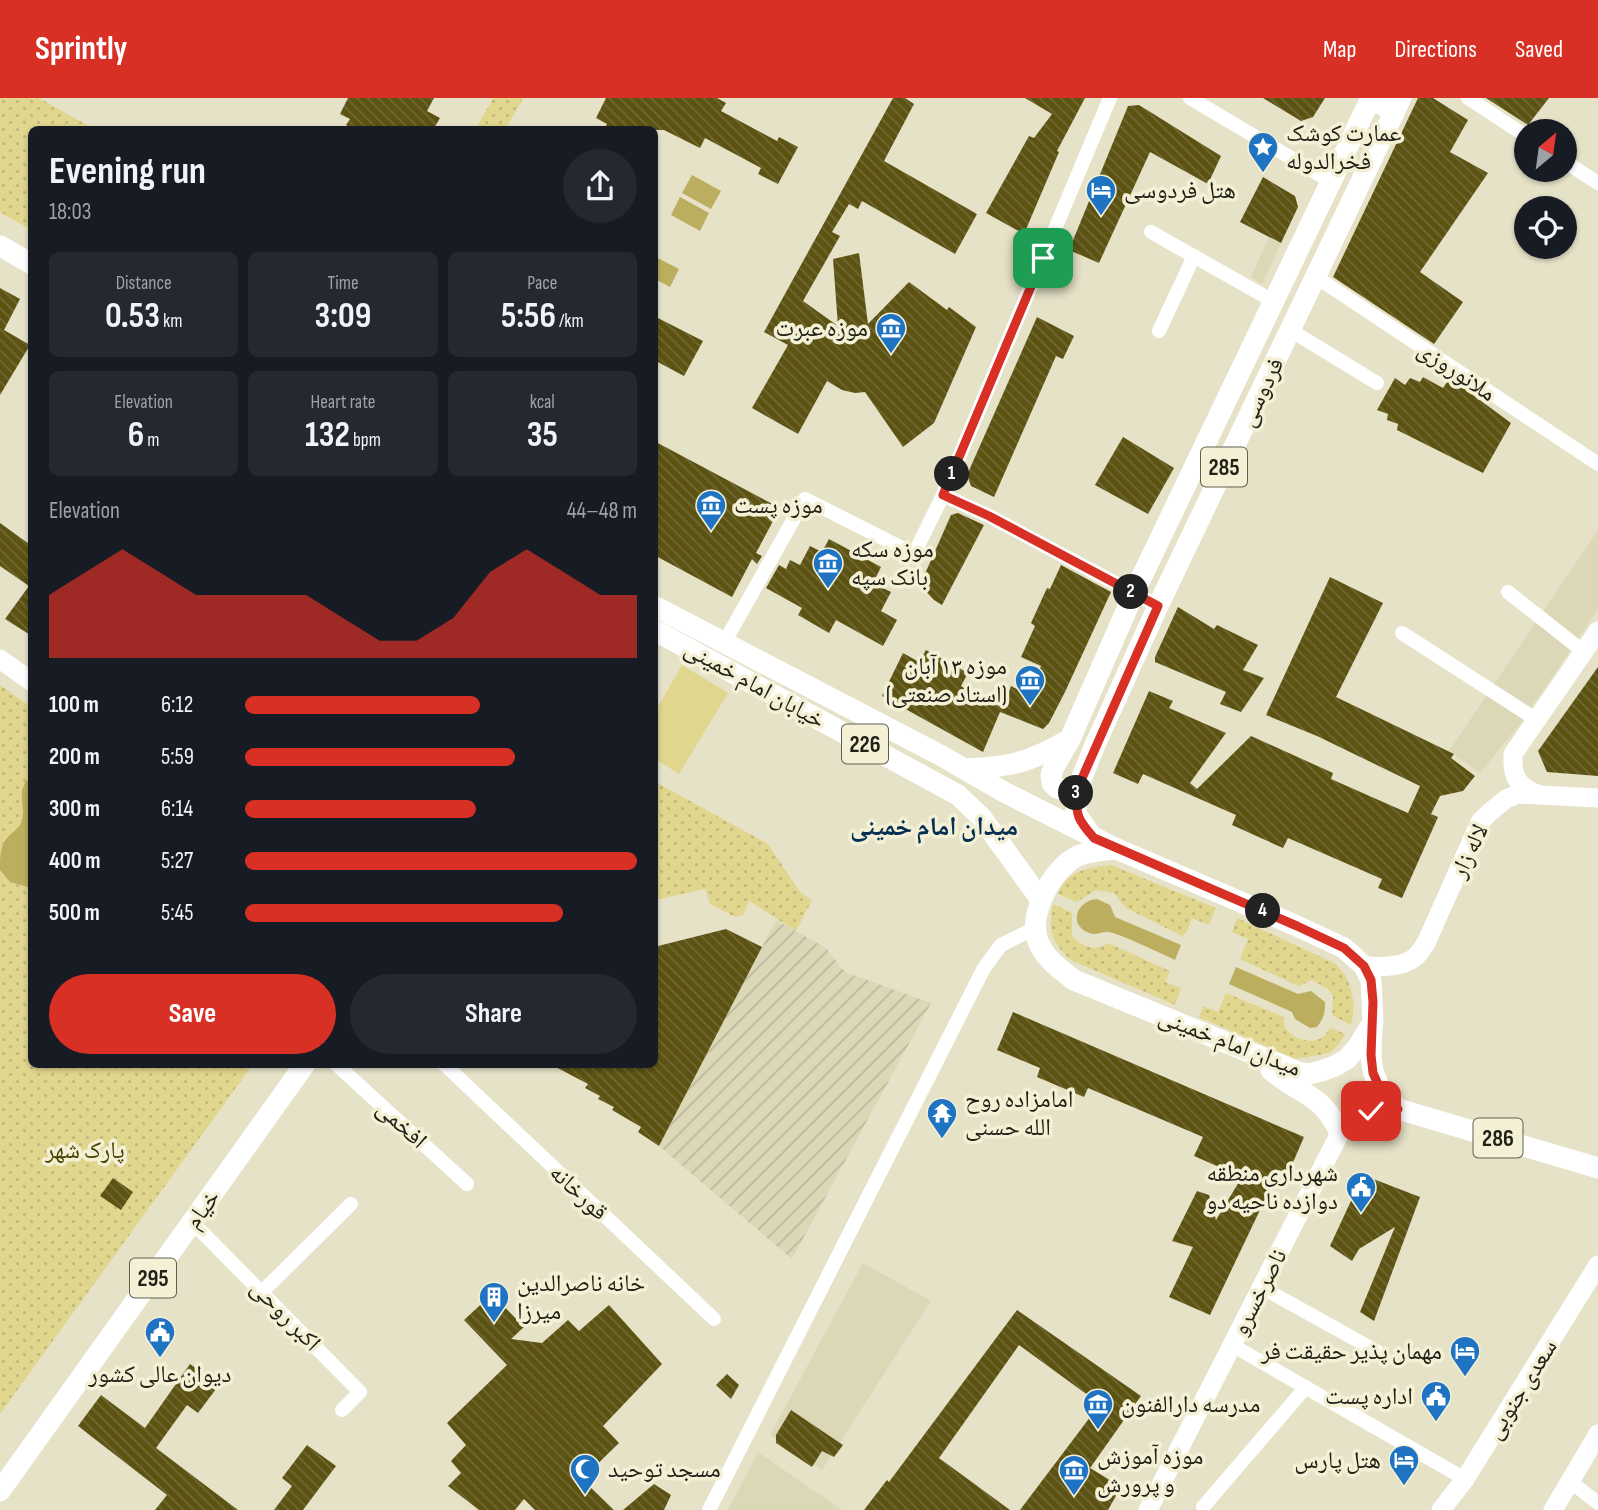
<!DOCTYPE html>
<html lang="en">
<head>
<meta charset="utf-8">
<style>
	body { margin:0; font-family:"Sofia Sans Condensed","Noto Naskh Arabic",sans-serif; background:#242831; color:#f1f3f6; height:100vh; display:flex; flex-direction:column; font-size:26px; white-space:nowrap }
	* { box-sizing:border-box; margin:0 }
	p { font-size:23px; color:#9ea1a6 }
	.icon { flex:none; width:38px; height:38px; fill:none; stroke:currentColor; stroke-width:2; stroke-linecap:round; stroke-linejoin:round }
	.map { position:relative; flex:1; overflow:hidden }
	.sheet { position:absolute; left:28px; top:28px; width:630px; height:942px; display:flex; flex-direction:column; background:#171b24; border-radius:10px; box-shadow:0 2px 5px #0004 }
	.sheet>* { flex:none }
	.needle { width:46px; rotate:29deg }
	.controls { position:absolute; left:1514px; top:21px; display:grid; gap:14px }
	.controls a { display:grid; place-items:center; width:63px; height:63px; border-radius:50%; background:#171b24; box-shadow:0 2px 5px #0004; font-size:35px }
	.pin { position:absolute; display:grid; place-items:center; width:60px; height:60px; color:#fff; margin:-30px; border-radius:14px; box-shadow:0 4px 10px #0006 }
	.km { position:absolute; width:35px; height:35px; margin:-18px; border-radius:50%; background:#222; color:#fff; font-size:19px; line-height:35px; text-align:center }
	.round { display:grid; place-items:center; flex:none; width:74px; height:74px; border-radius:37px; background:#242831 }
	.summary { display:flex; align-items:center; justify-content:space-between; height:119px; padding:0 21px }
	h1 { font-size:38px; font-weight:700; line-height:52px }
	.figures { display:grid; grid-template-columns:repeat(3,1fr); gap:10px; height:119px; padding:7px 21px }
	.figures div { display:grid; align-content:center; border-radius:10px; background:#242831; text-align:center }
	.figures b { font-size:35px; font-weight:700 }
	.figures small { font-size:19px; font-weight:400 }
	.figures p { font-size:19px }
	.chart { height:196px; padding:14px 21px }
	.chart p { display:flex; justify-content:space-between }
	.chart svg { width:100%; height:126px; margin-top:7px; fill:#d93025; opacity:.7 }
	.button { display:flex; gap:14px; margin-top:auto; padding:14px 21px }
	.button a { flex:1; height:80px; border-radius:42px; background:#d93025; color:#fff; font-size:28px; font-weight:700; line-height:80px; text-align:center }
	.button a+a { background:#242831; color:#f1f3f6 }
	ul { padding:0 21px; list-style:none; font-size:23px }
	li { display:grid; grid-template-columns:112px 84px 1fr; align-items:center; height:52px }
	li i { height:18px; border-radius:9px; background:#d93025 }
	header { display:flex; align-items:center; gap:42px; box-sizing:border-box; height:98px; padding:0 35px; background:#d93025; color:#fff }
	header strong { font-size:33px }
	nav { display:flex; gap:38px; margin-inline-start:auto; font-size:24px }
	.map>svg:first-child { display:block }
	.built { fill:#dcd7b6 }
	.industrial { fill:url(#industrial-furrows) }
	.green { fill:url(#green-dots) }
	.pitch { fill:#e1d68d }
	.water { fill:#bbaf5f }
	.building { fill:url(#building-back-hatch) }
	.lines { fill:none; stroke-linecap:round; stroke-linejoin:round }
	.street { stroke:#fff; stroke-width:14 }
	.secondary { stroke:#fff; stroke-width:19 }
	.primary { stroke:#fff; stroke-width:21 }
	.route-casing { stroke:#fff; stroke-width:14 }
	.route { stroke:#d93025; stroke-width:9 }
	.labels { text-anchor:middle; stroke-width:7; stroke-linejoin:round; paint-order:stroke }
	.shield { fill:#f3f0d5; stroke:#615e50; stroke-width:2 }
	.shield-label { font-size:23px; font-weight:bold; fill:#222017 }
	.poi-label { font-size:24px; fill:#222017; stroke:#f3f0d5; text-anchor:start }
	.street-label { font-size:24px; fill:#222017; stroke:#f3f0d5 }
	.park-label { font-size:24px; fill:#4b4200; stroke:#f3f0d5 }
	.neighbourhood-label { font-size:26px; font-weight:bold; fill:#052e53; stroke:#f3f0d5 }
</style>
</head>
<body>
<header>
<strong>Sprintly</strong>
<nav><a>Map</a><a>Directions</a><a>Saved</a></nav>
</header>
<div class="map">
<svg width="1598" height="1412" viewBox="0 0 1598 1412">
	<defs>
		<pattern id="industrial-furrows" width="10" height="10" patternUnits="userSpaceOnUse" patternTransform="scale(1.75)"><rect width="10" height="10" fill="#dcd7b6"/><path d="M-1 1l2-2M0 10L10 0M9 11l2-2" fill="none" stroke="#bcb89c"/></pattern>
		<pattern id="green-dots" width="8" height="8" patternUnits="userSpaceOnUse" patternTransform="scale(1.75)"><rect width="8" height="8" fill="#e1d68d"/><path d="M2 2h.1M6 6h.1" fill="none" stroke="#c1b779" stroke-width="1.8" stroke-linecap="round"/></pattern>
		<pattern id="building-back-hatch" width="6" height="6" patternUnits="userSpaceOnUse" patternTransform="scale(1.75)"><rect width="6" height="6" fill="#5c5313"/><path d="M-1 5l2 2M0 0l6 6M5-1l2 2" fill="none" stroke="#6f6834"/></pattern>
	</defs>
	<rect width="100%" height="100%" fill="#e6e2c8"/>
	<g class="built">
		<polygon points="1269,139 1281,145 1263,185 1261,186 1251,179"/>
		<polygon points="1598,432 1598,511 1523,622 1480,675 1449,653"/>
		<polygon points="863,1165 931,1203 822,1372 770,1337"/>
		<polygon points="758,1354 842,1412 728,1412"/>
	</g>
	<polygon class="industrial" points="776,822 826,850 845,874 931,905 792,1161 659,1048"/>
	<g class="green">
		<polygon points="0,0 39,0 94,31 32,32 31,132 0,114"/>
		<polygon points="493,0 523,0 506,31 476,31"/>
		<polygon points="0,587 31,609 32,966 253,966 0,1316"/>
		<polygon points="654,683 768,746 800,794 812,802 796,833 749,803 743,817 735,819 710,806 705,791 655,802"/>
		<path d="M1111,767L1216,810L1209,827L1192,820L1186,835L1182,838L1126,810L1114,795L1096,792L1077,804L1058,796C1066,773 1089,769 1111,767Z"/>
		<path d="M1053,806L1072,815V838C1082,849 1096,854 1108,845L1170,873L1165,884L1181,890L1175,907L1071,862C1051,844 1048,832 1053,806Z"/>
		<path d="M1237,820L1336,866C1352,883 1357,904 1351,927L1332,917L1333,898L1328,891L1312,882L1299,888L1240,861L1248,841L1232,834Z"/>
		<path d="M1226,895L1284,919C1280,937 1309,949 1323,939C1326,937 1328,933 1330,930L1345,936L1340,945L1330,955L1296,961L1199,919L1203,908L1218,914Z"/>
	</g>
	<polygon class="pitch" points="682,567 728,595 679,676 655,661 655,614"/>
	<g class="water">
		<polygon points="692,77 721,93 711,111 682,95"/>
		<polygon points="680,99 709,115 700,133 671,117"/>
		<polygon points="654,158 679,171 670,189 655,181"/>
		<path d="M31,679V790L10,784L0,772C0,758 0,746 10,737C14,733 19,730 21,725C28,708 13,694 31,679Z"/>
		<path d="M1097,801L1110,807L1115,819L1181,847L1175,862C1164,857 1117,834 1108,834C1101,833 1096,839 1087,834C1068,825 1078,802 1097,801Z"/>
		<path d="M1236,869L1298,896L1311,893L1325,904C1325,915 1324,920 1317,929L1310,930L1295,921L1292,914L1229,886Z"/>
	</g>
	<g class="building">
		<polygon points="348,0 434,0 427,13 440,20 433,32 354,32 346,27 350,21 340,16"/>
		<polygon points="606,0 717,0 726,5 721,13 777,43 779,39 798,49 778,86 758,76 761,70 705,40 700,50 664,32 604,32 607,26 596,20"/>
		<polygon points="893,0 905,0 914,6 884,63 977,116 955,156 862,103 858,111 849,106 832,134 840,138 803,203 838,228 833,161 859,155 868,226 909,184 947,212 949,209 976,229 934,325 903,349 865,294 855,295 842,292 827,283 798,336 752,310 788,247 764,234"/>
		<polygon points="1025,0 1085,0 1057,53 1059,54 1024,136 986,115 1029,38 1034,40 1052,16"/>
		<polygon points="1263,0 1325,0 1313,19 1301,23"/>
		<polygon points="1418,0 1433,0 1468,22 1450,54 1488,75 1420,174 1463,204 1434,246 1333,179"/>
		<polygon points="1486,0 1549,0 1528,27"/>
		<polygon points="1139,7 1221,58 1208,86 1150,54 1099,165 1069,152 1128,8"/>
		<polygon points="1263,79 1295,98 1298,109 1281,145 1240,124"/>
		<polygon points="0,190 20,201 4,232 30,247 0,297"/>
		<polygon points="654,218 703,243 684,278 654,262"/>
		<polygon points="1037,219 1074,238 1063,261 1056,258 994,399 971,388 967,377"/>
		<polygon points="1423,279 1443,290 1450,280 1511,325 1483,375 1397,332 1398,326 1387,322 1388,316 1377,312 1395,280 1405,287 1410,280 1420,284"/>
		<polygon points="1123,339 1174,370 1148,416 1095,387"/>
		<polygon points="654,343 780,410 756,455 762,458 757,466 752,461 732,499 654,457"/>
		<polygon points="958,415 984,427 942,507 934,502 920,487 951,417"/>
		<polygon points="0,425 32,448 32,538 5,521 29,488 0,468"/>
		<polygon points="829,441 881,469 873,485 891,494 881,513 897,522 883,548 836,522 829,535 798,517 802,510 766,490 779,467 786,471 790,462 800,467 810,448 822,454"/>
		<polygon points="1061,467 1111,494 1065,594 1049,625 1043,631 1000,614 983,654 882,598 903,555 919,564 926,552 968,575 961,588 982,601 1005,604 1011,588 1028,597 1041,568 1021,559 1035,528 1031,525 1047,490 1050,491"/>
		<polygon points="1330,479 1383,505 1336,599 1454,656 1451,660 1475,678 1463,693 1440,698 1431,716 1438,719 1402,800 1378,790 1382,781 1288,740 1283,750 1232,727 1236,717 1143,676 1138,686 1113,675 1149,593 1173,603 1169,610 1226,635 1190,685 1197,691 1251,638 1333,675 1331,681 1408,715 1420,688 1317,638 1266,617"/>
		<polygon points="1178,509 1214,531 1217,527 1258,547 1243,572 1264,580 1241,614 1220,606 1226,594 1155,564 1155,559"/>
		<polygon points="1598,569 1598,678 1547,674 1538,653"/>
		<polygon points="726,831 762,849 659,1048 638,1034 641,1029 612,1012 614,1009 598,1001 600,998 585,990 588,986 550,966 654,966 654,849"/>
		<polygon points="1013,914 1304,1039 1288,1076 1279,1072 1210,1217 1169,1199 1193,1149 1172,1143 1197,1093 1209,1097 1216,1122 1242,1079 1194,1058 1203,1039 1088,990 1084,999 1037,979 1040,970 997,952"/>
		<polygon points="1363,1077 1420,1099 1374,1223 1360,1214 1395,1129 1359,1151 1352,1163 1330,1148"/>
		<polygon points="113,1080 133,1094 121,1112 100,1098"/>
		<polygon points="492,1196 524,1229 511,1241 542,1245 568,1222 579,1233 609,1207 662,1266 603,1328 619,1345 582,1381 614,1412 535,1412 524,1401 515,1412 479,1412 448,1388 461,1375 451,1363 466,1347 447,1325 507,1267 464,1222"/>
		<polygon points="1017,1212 1141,1298 1090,1370 1121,1389 1108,1412 1020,1412 1100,1306 1019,1247 939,1360 1010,1412 864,1412 887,1382 889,1384"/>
		<polygon points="190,1266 219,1287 198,1315 187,1307 156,1350 238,1412 155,1412 167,1397 78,1328 101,1297 145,1330"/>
		<polygon points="727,1276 739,1287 731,1301 716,1287"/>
		<polygon points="791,1312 843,1347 834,1359 822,1353 812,1369 776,1345 776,1337"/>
		<polygon points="307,1347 336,1368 303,1412 274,1412 292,1388 282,1380"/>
		<polygon points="654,1386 671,1397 664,1412 623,1412"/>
	</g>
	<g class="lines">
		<g class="street">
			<polyline points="1190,0 1330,83"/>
			<polyline points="1468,0 1526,38"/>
			<polyline points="1564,63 1598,85"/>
			<polyline points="1151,134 1273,203"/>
			<polyline points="1316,179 1598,366"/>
			<polyline points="1290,232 1377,285"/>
			<polyline points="1159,233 1194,158"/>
			<polyline points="943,397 989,418 1134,495"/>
			<polyline points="1508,494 1584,554"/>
			<polyline points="1402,535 1537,622"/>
			<polyline points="724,545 805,401 914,456 943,397 1110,0"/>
			<polyline points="336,966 467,1086"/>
			<polyline points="444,966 714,1221"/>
			<polyline points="192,1124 360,1294 342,1312"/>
			<polyline points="1261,1189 1378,1254"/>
			<polyline points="263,1193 351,1106"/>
			<polyline points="1232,1247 1465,1381"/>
			<polyline points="1571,1384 1598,1405"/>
			<polyline points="1203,1409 1306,1289"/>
			<polyline points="709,1412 984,870 1001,847 1037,829"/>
		</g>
		<g class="secondary">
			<polyline points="0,561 32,584"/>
			<path d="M1537,696C1516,687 1512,678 1513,656L1598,533"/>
			<path d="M1364,868C1379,869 1403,870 1415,859C1419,856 1423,850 1426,845L1480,724L1490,714L1506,701L1518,696L1598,700"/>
			<polyline points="1148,1412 1340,1035 1371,1013 1398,1011"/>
			<polyline points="1441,1412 1465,1381 1598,1167"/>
			<polyline points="1553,1412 1598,1336"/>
		</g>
		<g class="primary">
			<polyline points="0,148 32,166"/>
			<path d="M654,508L940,657L1004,694L1117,751L1297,828L1344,850L1364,868L1371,882L1373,924L1359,947L1347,961L1335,968L1321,973L1309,976L1298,974L1074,882C1060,871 1044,860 1038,843C1027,816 1054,767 1080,757C1092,753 1105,752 1117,751"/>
			<polyline points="654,532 958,697 981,719 1041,802"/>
			<path d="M966,671C1012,669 1030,664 1070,641"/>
			<polyline points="1076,694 1057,690 1052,685 1051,677 1054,669 1070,641 1134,495 1371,0 1394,14"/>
			<polyline points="1090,736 1076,716 1076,694 1095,647 1158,508 1401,0"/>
			<path d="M1372,929C1370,969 1369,981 1398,1011L1598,1070"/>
			<path d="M1271,972C1301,998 1322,995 1340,1035"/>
			<polyline points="0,1393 305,966"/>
		</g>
	</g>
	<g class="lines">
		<g class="route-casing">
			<path id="route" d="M1043,160L943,397L989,418L1158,508L1076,694C1076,718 1078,722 1094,740L1297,828L1344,850L1364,868L1371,882L1373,904L1371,957L1373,975L1381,993L1398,1011L1371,1013"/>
		</g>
		<use href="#route" class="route"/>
	</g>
	<defs>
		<g id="sight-pin" transform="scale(1.575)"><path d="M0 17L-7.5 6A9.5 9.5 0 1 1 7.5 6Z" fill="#1e74c2" stroke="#f3f0d5"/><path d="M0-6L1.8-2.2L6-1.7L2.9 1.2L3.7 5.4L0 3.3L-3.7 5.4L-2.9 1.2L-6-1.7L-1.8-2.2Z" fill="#fff"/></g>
		<g id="hotel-pin" transform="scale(1.575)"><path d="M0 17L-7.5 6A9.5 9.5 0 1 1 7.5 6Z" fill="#1e74c2" stroke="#f3f0d5"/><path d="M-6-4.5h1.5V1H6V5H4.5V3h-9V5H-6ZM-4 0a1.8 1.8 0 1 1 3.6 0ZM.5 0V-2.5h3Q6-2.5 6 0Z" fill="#fff"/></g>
		<g id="museum-pin" transform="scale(1.575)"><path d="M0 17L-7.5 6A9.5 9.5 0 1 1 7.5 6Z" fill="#1e74c2" stroke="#f3f0d5"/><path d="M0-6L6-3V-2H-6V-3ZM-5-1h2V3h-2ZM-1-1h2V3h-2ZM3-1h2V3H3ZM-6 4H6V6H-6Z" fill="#fff"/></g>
		<g id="temple-pin" transform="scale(1.575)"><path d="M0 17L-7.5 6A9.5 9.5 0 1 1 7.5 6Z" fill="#1e74c2" stroke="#f3f0d5"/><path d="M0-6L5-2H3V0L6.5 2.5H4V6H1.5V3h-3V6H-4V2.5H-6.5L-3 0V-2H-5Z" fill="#fff"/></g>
		<g id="civic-pin" transform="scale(1.575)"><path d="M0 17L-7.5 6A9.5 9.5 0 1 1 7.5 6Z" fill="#1e74c2" stroke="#f3f0d5"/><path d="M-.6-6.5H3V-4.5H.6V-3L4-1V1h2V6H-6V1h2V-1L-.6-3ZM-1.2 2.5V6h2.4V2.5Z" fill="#fff"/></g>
		<g id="building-pin" transform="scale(1.575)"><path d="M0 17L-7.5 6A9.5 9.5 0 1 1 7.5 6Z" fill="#1e74c2" stroke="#f3f0d5"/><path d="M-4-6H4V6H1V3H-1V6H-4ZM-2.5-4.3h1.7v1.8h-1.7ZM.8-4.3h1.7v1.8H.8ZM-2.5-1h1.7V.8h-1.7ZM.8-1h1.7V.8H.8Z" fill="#fff"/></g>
		<g id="mosque-pin" transform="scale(1.575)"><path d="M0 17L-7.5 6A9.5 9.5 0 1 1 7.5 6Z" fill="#1e74c2" stroke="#f3f0d5"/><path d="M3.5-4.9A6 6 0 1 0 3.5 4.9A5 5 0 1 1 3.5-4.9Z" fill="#fff"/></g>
	</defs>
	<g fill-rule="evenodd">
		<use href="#sight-pin" x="1263" y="49"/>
		<use href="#hotel-pin" x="1101" y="92"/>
		<use href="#museum-pin" x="891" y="230"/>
		<use href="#museum-pin" x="711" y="407"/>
		<use href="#museum-pin" x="828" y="465"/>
		<use href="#museum-pin" x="1030" y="582"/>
		<use href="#temple-pin" x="942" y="1015"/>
		<use href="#civic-pin" x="1361" y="1089"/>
		<use href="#building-pin" x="494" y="1199"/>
		<use href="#civic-pin" x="160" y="1234"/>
		<use href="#hotel-pin" x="1465" y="1253"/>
		<use href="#civic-pin" x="1436" y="1298"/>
		<use href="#museum-pin" x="1098" y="1306"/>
		<use href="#hotel-pin" x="1404" y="1362"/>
		<use href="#mosque-pin" x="585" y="1371"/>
		<use href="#museum-pin" x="1074" y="1372"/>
	</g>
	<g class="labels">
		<g class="shield">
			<rect x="1201" y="349.5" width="46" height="39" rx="5"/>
			<rect x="842" y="626.5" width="46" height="39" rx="5"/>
			<rect x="1473.5" y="1020.5" width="49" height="39" rx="5"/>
			<rect x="130" y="1160.5" width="46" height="39" rx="5"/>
		</g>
		<g class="shield-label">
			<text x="1224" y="377">285</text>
			<text x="865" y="654">226</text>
			<text x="1498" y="1048">286</text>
			<text x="153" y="1188">295</text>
		</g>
		<g class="poi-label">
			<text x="1286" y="43">عمارت کوشک<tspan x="1286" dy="28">فخرالدوله</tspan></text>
			<text x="1124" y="100">هتل فردوسی</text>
			<text x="868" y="238" text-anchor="end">موزه عبرت</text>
			<text x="734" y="415">موزه پست</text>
			<text x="851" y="459">موزه سکه<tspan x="851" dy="28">بانک سپه</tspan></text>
			<text x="1007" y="576" text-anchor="end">موزه ۱۳ آبان<tspan x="1007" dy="28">(استاد صنعتی)</tspan></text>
			<text x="965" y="1009">امامزاده روح<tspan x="965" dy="28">الله حسنی</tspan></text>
			<text x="1338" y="1083" text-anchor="end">شهرداری منطقه<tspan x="1338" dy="28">دوازده ناحیه دو</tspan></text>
			<text x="517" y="1193">خانه ناصرالدین<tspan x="517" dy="28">میرزا</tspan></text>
			<text x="1442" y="1261" text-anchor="end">مهمان پذیر حقیقت فر</text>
			<text x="160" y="1284" text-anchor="middle">دیوان عالی کشور</text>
			<text x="1413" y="1306" text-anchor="end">اداره پست</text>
			<text x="1121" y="1314">مدرسه دارالفنون</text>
			<text x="1097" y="1366">موزه آموزش<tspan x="1097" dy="28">و پرورش</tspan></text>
			<text x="1381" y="1370" text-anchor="end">هتل پارس</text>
			<text x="608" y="1379">مسجد توحید</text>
		</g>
		<g class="street-label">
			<text transform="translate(1457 273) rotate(34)" y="8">ملانوروزی</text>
			<text transform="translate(1261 294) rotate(-64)" y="8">فردوسی</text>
			<text transform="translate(755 586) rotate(29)" y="8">خیابان امام خمینی</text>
			<text transform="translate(1469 753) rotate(-64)" y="8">لاله زار</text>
			<text transform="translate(1230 944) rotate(21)" y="8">میدان امام خمینی</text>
			<text transform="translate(402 1026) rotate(43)" y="8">افخمی</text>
			<text transform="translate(579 1094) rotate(43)" y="8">قورخانه</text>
			<text transform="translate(202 1111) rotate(-54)" y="8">خیام</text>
			<text transform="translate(1259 1194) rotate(-63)" y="8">ناصرخسرو</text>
			<text transform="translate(286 1217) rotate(46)" y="8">اکبر روحی</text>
			<text transform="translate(1521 1291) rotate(-58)" y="8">سعدی جنوبی</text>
		</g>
		<g class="park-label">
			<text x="85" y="1060">پارک شهر</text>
		</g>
		<g class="neighbourhood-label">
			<text x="934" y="737">میدان امام خمینی</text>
		</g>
	</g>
</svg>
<div class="controls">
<a><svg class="needle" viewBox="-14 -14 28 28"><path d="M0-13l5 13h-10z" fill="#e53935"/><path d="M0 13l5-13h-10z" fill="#9ea1a6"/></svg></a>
<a><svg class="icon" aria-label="locate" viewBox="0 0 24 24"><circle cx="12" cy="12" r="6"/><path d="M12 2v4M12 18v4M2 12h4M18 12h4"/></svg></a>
</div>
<div class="pin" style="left:1043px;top:160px;background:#1e9e55"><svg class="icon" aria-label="arrive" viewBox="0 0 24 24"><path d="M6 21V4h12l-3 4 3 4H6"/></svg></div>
<div class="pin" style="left:1371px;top:1013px;background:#d93025"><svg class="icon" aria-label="check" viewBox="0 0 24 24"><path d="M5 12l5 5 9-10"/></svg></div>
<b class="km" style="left:952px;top:376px">1</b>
<b class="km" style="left:1131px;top:494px">2</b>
<b class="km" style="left:1076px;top:695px">3</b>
<b class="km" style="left:1263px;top:813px">4</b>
<section class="sheet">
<div class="summary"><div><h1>Evening run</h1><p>18:03</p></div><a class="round"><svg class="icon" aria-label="share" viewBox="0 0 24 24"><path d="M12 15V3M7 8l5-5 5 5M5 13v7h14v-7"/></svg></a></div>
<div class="figures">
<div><p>Distance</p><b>0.53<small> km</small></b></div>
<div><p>Time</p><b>3:09</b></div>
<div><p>Pace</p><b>5:56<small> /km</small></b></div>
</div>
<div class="figures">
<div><p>Elevation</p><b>6<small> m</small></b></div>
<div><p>Heart rate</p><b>132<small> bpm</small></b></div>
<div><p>kcal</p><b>35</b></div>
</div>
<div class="chart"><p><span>Elevation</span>44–48 m</p>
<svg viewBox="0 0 160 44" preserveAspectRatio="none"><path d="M0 44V22L10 14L20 6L30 14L40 22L50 22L60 22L70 22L80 30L90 38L100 38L110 30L120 14L130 6L140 14L150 22L160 22V44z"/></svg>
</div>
<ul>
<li><b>100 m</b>6:12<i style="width:60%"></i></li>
<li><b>200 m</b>5:59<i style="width:69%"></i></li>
<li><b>300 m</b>6:14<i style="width:59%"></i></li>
<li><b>400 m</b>5:27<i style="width:100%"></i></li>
<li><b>500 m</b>5:45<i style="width:81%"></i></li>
</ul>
<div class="button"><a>Save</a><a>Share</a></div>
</section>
</div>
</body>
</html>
